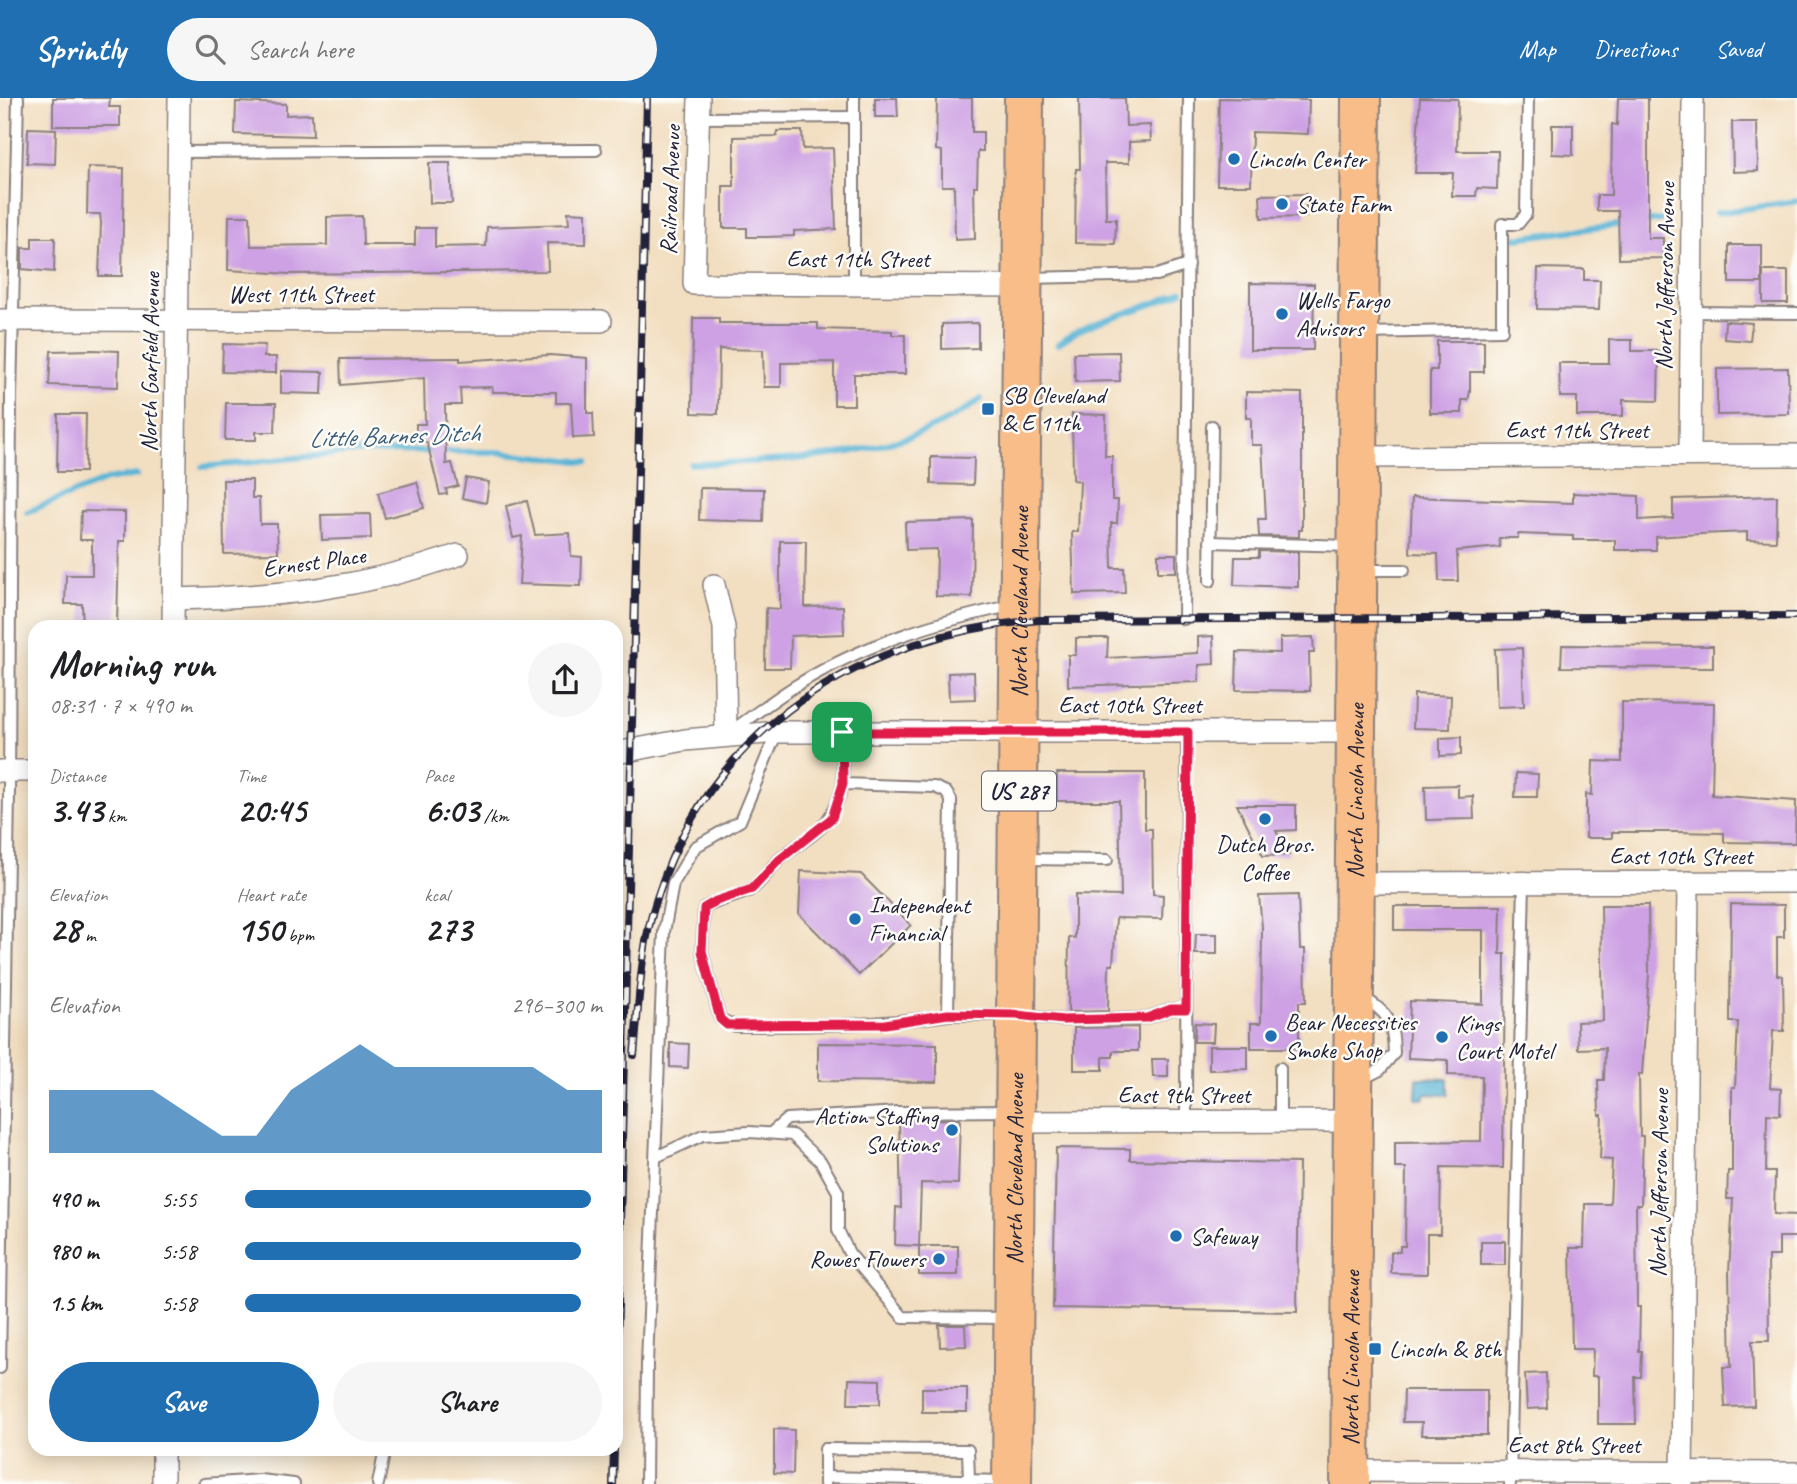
<!DOCTYPE html>
<html lang="en">
<head>
<meta charset="utf-8">
<style>
	body { margin:0; font-family:Caveat,sans-serif; background:#f6f6f6; color:#202124; height:100vh; display:flex; flex-direction:column; font-size:26px; white-space:nowrap }
	* { box-sizing:border-box; margin:0 }
	p { font-size:23px; color:#757577 }
	.icon { flex:none; width:38px; height:38px; fill:none; stroke:currentColor; stroke-width:2; stroke-linecap:round; stroke-linejoin:round }
	.map { position:relative; flex:1; overflow:hidden }
	.details { position:absolute; left:28px; top:522px; width:595px; height:836px; display:flex; flex-direction:column; background:#fff; border-radius:21px; box-shadow:0 4px 18px #0003 }
	.details>* { flex:none }
	.pin { position:absolute; display:grid; place-items:center; width:60px; height:60px; color:#fff; margin:-30px; border-radius:14px; box-shadow:0 4px 10px #0006 }
	.round { display:grid; place-items:center; flex:none; width:74px; height:74px; border-radius:37px; background:#f6f6f6 }
	.summary { display:flex; align-items:center; justify-content:space-between; height:119px; padding:0 21px }
	h1 { font-size:38px; font-weight:700; line-height:52px }
	.stats { display:grid; grid-template-columns:repeat(3,1fr); gap:10px; height:119px; padding:7px 21px }
	.stats div { display:grid; align-content:center }
	.stats b { font-size:35px; font-weight:700 }
	.stats small { font-size:19px; font-weight:400 }
	.stats p { font-size:19px }
	.chart { height:196px; padding:14px 21px }
	.chart p { display:flex; justify-content:space-between }
	.chart svg { width:100%; height:126px; margin-top:7px; fill:#1f6fb2; opacity:.7 }
	.cta { display:flex; gap:14px; margin-top:auto; padding:14px 21px }
	.cta a { flex:1; height:80px; border-radius:42px; background:#1f6fb2; color:#fff; font-size:28px; font-weight:700; line-height:80px; text-align:center }
	.cta a+a { background:#f6f6f6; color:#202124 }
	ul { padding:0 21px; list-style:none; font-size:23px }
	li { display:grid; grid-template-columns:112px 84px 1fr; align-items:center; height:52px }
	li i { height:18px; border-radius:9px; background:#1f6fb2 }
	header { display:flex; align-items:center; gap:42px; box-sizing:border-box; height:98px; padding:0 35px; background:#1f6fb2; color:#fff }
	header strong { font-size:33px }
	nav { display:flex; gap:38px; margin-inline-start:auto; font-size:24px }
	.search { width:490px; height:63px; background:#f6f6f6; display:flex; align-items:center; gap:18px; box-sizing:border-box; padding:0 24px; border-radius:38px; color:#757577; font-size:26px }
	.map>svg:first-child { display:block }
	.water { fill:#58b4d6; stroke:#3d6b88; stroke-width:2 }
	.lines { fill:none; stroke-linecap:round; stroke-linejoin:round }
	.stream { stroke:#58b4d6; stroke-width:6 }
	.building { fill:#cda1e4 }
	.lane-casing { stroke:#8a807e; stroke-width:14 }
	.street-casing { stroke:#8a807e; stroke-width:24 }
	.highway-casing { stroke:#8a807e; stroke-width:42 }
	.lane { stroke:#fff; stroke-width:10 }
	.street { stroke:#fff; stroke-width:21 }
	.highway { stroke:#f8bd88; stroke-width:38 }
	.rail-casing { stroke:#22223b; stroke-width:8 }
	.rail { stroke:#fdfcf7; stroke-width:5; stroke-dasharray:16; stroke-linecap:butt }
	.route-casing { stroke:#fff; stroke-width:14 }
	.route { stroke:#e11d48; stroke-width:9 }
	.poi-dot { fill:#1f6fb2; stroke:#fdfcf7; stroke-width:2.5 }
	.labels { text-anchor:middle; stroke-width:5; stroke-linejoin:round; paint-order:stroke }
	.shield { fill:#fdfcf7; stroke:#646373; stroke-width:2 }
	.shield-label { font-size:23px; font-weight:bold; fill:#22223b }
	.poi-label { font-size:24px; fill:#22223b; stroke:#fdfcf7; text-anchor:start }
	.street-label { font-size:24px; fill:#22223b; stroke:#fdfcf7 }
	.water-label { font-size:26px; font-style:italic; fill:#385c79; stroke:#fdfcf7 }
</style>
</head>
<body>
<header>
<strong>Sprintly</strong>
<div class="search"><svg class="icon" aria-label="search" viewBox="0 0 24 24"><circle cx="10" cy="10" r="6"/><path d="M15 15l6 6"/></svg>Search here</div>
<nav><a>Map</a><a>Directions</a><a>Saved</a></nav>
</header>
<div class="map">
<svg width="1797" height="1386" viewBox="0 0 1797 1386">
	<rect width="100%" height="100%" fill="#fdfcf7"/>
	<filter id="ink" filterUnits="userSpaceOnUse"><feTurbulence type="fractalNoise" baseFrequency=".0143" numOctaves="2"/><feDisplacementMap in="SourceGraphic" scale="14" xChannelSelector="R" yChannelSelector="G"/><feConvolveMatrix kernelMatrix="1 2 1 2 8 2 1 2 1" color-interpolation-filters="sRGB"/></filter>
	<filter id="wash" filterUnits="userSpaceOnUse"><feTurbulence type="fractalNoise" baseFrequency=".00686" numOctaves="4" result="noise"/><feDisplacementMap in="SourceGraphic" scale="28" xChannelSelector="R" yChannelSelector="G"/><feGaussianBlur stdDeviation="1.57" result="paint"/><feColorMatrix in="noise" values="0 0 0 0 0 0 0 0 0 0 0 0 0 0 0 0 0 1.4 0 .05"/><feComposite in="paint" operator="in"/></filter>
	<g filter="url(#wash)">
		<rect width="100%" height="100%" fill="#f2dec0"/>
		<polygon class="water" points="1417,980 1448,981 1448,997 1426,996 1423,1001 1416,1001"/>
		<g class="lines">
			<g class="stream">
				<polyline points="1716,115 1797,103"/>
				<polyline points="1643,124 1661,122"/>
				<polyline points="1516,140 1625,126"/>
				<path d="M1058,246C1094,218 1142,215 1182,193"/>
				<path d="M691,366C787,363 902,362 981,301"/>
				<polyline points="202,369 367,353 496,354 587,364"/>
				<polyline points="27,414 106,382 137,377"/>
			</g>
		</g>
		<g id="blocks">
			<g class="building">
				<polygon points="53,0 110,0 109,9 120,9 120,28 53,28"/>
				<polygon points="875,0 897,0 898,19 875,19"/>
				<polygon points="937,0 972,0 972,34 983,34 983,53 978,53 977,88 974,88 975,141 955,142 954,88 942,88 942,53 936,52"/>
				<polygon points="1079,0 1125,0 1126,28 1150,27 1151,43 1129,44 1129,65 1105,65 1106,121 1116,121 1115,146 1075,145 1076,71 1080,71"/>
				<polygon points="1219,0 1309,2 1308,36 1252,34 1251,87 1217,87"/>
				<polygon points="1420,0 1458,1 1457,53 1498,53 1497,91 1477,90 1476,98 1452,98 1453,75 1415,75"/>
				<polygon points="1618,0 1648,0 1648,140 1663,140 1663,160 1619,161 1618,113 1597,113 1597,97 1611,97 1612,26 1617,27"/>
				<polygon points="236,4 286,6 286,17 312,16 313,38 235,36"/>
				<polygon points="1732,24 1757,24 1758,73 1733,74"/>
				<polygon points="1552,27 1573,27 1573,57 1552,56"/>
				<polygon points="28,30 56,31 55,66 27,65"/>
				<polygon points="777,33 802,33 803,51 833,50 836,131 794,133 794,138 766,139 747,139 747,130 723,130 723,88 734,88 734,39 777,38"/>
				<polygon points="429,65 450,65 452,105 430,105"/>
				<polygon points="88,69 124,70 122,178 99,178 101,125 100,116 87,116"/>
				<polygon points="1306,96 1306,119 1261,120 1260,97"/>
				<polygon points="568,114 586,115 586,146 547,145 548,173 290,176 228,172 229,118 250,118 251,148 327,147 327,119 362,118 363,147 415,147 415,130 435,130 435,149 486,148 487,129 569,126"/>
				<polygon points="32,140 55,140 54,174 22,171 22,150 32,150"/>
				<rect x="1729" y="147" width="33" height="38"/>
				<polygon points="1538,170 1584,171 1584,182 1600,182 1599,212 1537,211"/>
				<rect x="1763" y="173" width="25" height="32"/>
				<polygon points="1250,185 1314,186 1313,252 1250,252"/>
				<polygon points="693,220 719,220 719,225 818,225 818,231 892,233 892,237 905,237 905,276 854,276 854,307 834,307 834,264 781,265 781,289 764,289 763,252 719,251 718,316 692,315"/>
				<polygon points="1725,223 1752,225 1750,243 1724,241"/>
				<polygon points="978,225 978,250 942,251 942,226"/>
				<polygon points="1609,242 1632,242 1632,253 1659,253 1658,303 1623,302 1623,318 1577,318 1577,299 1560,299 1559,265 1609,265"/>
				<polygon points="1437,243 1484,243 1484,274 1470,274 1470,294 1468,302 1462,302 1462,315 1430,315 1430,272 1437,272"/>
				<polygon points="223,246 265,247 264,259 276,259 276,275 222,274"/>
				<polygon points="92,252 119,253 118,289 49,287 51,253"/>
				<polygon points="1119,254 1120,283 1075,284 1074,255"/>
				<polygon points="550,257 587,260 587,315 593,315 594,339 573,340 571,305 556,305 556,294 493,294 492,289 460,290 461,307 445,307 446,366 452,365 458,388 446,391 447,396 440,397 427,344 416,344 416,326 425,326 424,280 341,287 340,261 460,260 460,263"/>
				<polygon points="1788,270 1789,316 1717,317 1717,271"/>
				<polygon points="281,273 323,274 322,296 281,295"/>
				<polygon points="1246,294 1302,295 1302,432 1299,432 1299,439 1259,438 1258,421 1266,421 1262,347 1251,347 1251,320 1246,320"/>
				<polygon points="226,305 276,305 275,334 256,334 256,342 225,342"/>
				<polygon points="58,316 86,316 85,374 57,374"/>
				<polygon points="1072,316 1106,317 1105,358 1112,358 1112,402 1118,402 1117,425 1111,425 1112,470 1124,470 1125,495 1074,496 1072,434 1078,434 1080,383 1073,382"/>
				<polygon points="931,359 974,360 973,387 931,386"/>
				<polygon points="466,380 489,384 486,405 462,400"/>
				<polygon points="223,382 252,382 252,400 259,400 260,426 277,426 278,455 224,456"/>
				<polygon points="417,384 424,410 385,420 378,395"/>
				<polygon points="700,390 764,391 763,424 699,422"/>
				<polygon points="1573,395 1639,398 1639,422 1673,420 1673,401 1777,398 1776,443 1747,442 1747,434 1700,436 1656,439 1656,452 1615,452 1615,442 1573,442 1573,438 1518,436 1518,440 1499,440 1500,449 1457,453 1458,483 1439,483 1438,456 1410,455 1412,399 1573,405"/>
				<polygon points="527,403 535,437 570,435 571,458 582,459 581,488 519,486 522,438 513,440 506,408"/>
				<polygon points="81,413 125,414 125,443 119,443 117,528 83,528 82,506 65,506 66,477 92,477 92,442 80,442"/>
				<polygon points="370,416 371,440 322,442 321,417"/>
				<polygon points="973,422 972,499 936,498 937,451 906,452 905,424"/>
				<polygon points="780,443 806,443 805,509 843,508 844,536 791,538 790,570 765,570 766,510 780,511"/>
				<polygon points="1259,453 1298,454 1298,489 1234,487 1235,459 1259,459"/>
				<rect x="1158" y="456" width="18" height="18"/>
				<polygon points="1213,538 1214,566 1199,567 1199,584 1068,588 1068,557 1076,557 1076,540 1108,540 1107,560 1198,555 1198,539"/>
				<polygon points="1313,539 1314,555 1309,555 1310,593 1236,592 1237,554 1280,555 1280,540"/>
				<polygon points="1562,547 1713,548 1713,570 1561,569"/>
				<polygon points="1522,550 1524,608 1497,609 1495,551"/>
				<polygon points="974,574 975,601 949,602 948,575"/>
				<polygon points="1414,596 1451,598 1450,631 1413,630"/>
				<polygon points="1622,604 1714,605 1712,697 1796,703 1795,745 1724,744 1724,735 1676,734 1612,734 1612,740 1586,740 1586,696 1592,697 1593,663 1622,664"/>
				<polygon points="1461,639 1461,657 1440,658 1440,640"/>
				<polygon points="1057,675 1145,675 1145,731 1152,731 1153,796 1163,797 1162,821 1116,820 1113,867 1109,867 1108,913 1068,914 1069,839 1075,840 1075,797 1121,798 1119,703 1057,703"/>
				<polygon points="1516,675 1538,676 1537,699 1515,699"/>
				<polygon points="1458,687 1458,699 1473,698 1474,721 1426,722 1425,688"/>
				<polygon points="1237,707 1296,707 1296,732 1276,733 1289,757 1263,758"/>
				<polygon points="801,773 861,776 911,827 859,877 799,816"/>
				<polygon points="1298,797 1300,851 1305,851 1306,904 1299,904 1299,950 1251,950 1251,925 1261,925 1262,829 1259,798"/>
				<polygon points="1731,806 1784,807 1784,839 1777,839 1777,877 1783,878 1784,933 1773,933 1770,990 1781,991 1780,1017 1767,1016 1766,1074 1775,1074 1774,1116 1797,1117 1797,1139 1779,1139 1779,1158 1768,1158 1769,1243 1752,1243 1754,1308 1725,1309 1723,1269 1731,1269 1729,1174 1733,1101 1727,1101 1728,1073 1732,1073 1732,989 1735,989 1738,924 1730,924"/>
				<polygon points="1601,807 1648,807 1649,876 1642,977 1639,976 1640,1038 1643,1038 1641,1107 1636,1107 1637,1209 1640,1209 1639,1253 1642,1253 1641,1279 1635,1279 1636,1326 1598,1326 1598,1278 1592,1278 1593,1251 1572,1251 1570,1150 1584,1150 1585,1106 1610,1106 1612,1062 1600,1061 1602,1017 1599,1017 1598,982 1604,982 1605,950 1578,951 1577,924 1603,923"/>
				<polygon points="1394,808 1501,808 1500,856 1505,856 1503,1070 1441,1069 1440,1136 1427,1136 1427,1176 1391,1175 1391,1154 1400,1154 1400,1148 1405,1148 1406,1070 1395,1070 1395,1044 1481,1043 1482,978 1448,977 1448,962 1408,960 1410,903 1483,906 1483,832 1394,832"/>
				<polygon points="1196,836 1217,836 1217,856 1195,856"/>
				<polygon points="1195,925 1214,926 1213,944 1194,944"/>
				<polygon points="1138,929 1138,953 1113,953 1113,959 1103,959 1103,972 1074,972 1074,930"/>
				<polygon points="670,945 689,946 688,970 670,969"/>
				<polygon points="818,945 937,946 937,984 818,983"/>
				<polygon points="1209,948 1248,948 1248,971 1209,972"/>
				<polygon points="1152,961 1168,961 1168,979 1153,979"/>
				<polygon points="960,1021 958,1086 921,1085 919,1148 895,1147 896,1109 901,1110 899,1022"/>
				<polygon points="1056,1050 1130,1051 1130,1062 1299,1065 1297,1214 1053,1210"/>
				<rect x="1481" y="1143" width="24" height="24"/>
				<rect x="919" y="1148" width="39" height="29"/>
				<polygon points="939,1227 965,1227 966,1248 940,1249"/>
				<polygon points="1546,1275 1547,1310 1527,1311 1525,1276"/>
				<polygon points="849,1281 880,1282 880,1306 848,1306"/>
				<rect x="922" y="1290" width="45" height="24"/>
				<polygon points="1404,1292 1487,1292 1487,1337 1421,1337 1422,1324 1403,1324"/>
				<polygon points="774,1331 794,1332 793,1376 774,1375"/>
			</g>
		</g>
	</g>
	<g filter="url(#ink)">
		<use href="#blocks" fill-opacity="0" stroke="#8a807e" stroke-width="2"/>
		<g class="lines">
			<g class="lane-casing">
				<g id="lane">
					<polyline points="699,20 854,19"/>
					<polyline points="178,54 596,52"/>
					<polyline points="1028,180 1157,177 1188,167"/>
					<polyline points="854,187 854,0"/>
					<polyline points="1691,214 1797,215"/>
					<polyline points="1365,235 1502,232 1502,126 1518,126 1526,116 1528,0"/>
					<polyline points="1210,444 1351,448"/>
					<polyline points="1363,472 1404,472"/>
					<polyline points="1210,483 1212,328"/>
					<polyline points="1184,521 1189,0"/>
					<path d="M731,633C753,618 774,601 797,587C863,546 938,523 1014,507"/>
					<polyline points="842,634 843,686 934,689 946,694 951,702 948,917 1017,917 1063,922 1147,920 1171,911 1186,911"/>
					<path d="M843,686C830,735 814,732 779,762C769,771 761,786 749,793C734,800 718,801 704,810L702,853L720,921L735,928C808,928 876,928 948,917"/>
					<polyline points="1025,761 1107,762"/>
					<path d="M1362,981L1380,972L1394,955C1393,921 1389,917 1362,898"/>
					<polyline points="1186,1023 1187,634"/>
					<polyline points="1280,1023 1280,970"/>
					<polyline points="771,1035 787,1021 898,1014 1010,1013"/>
					<polyline points="658,1058 703,1037 749,1034 792,1037 821,1064 838,1094 838,1132 849,1155 903,1219 1006,1220"/>
					<polyline points="0,1270 9,695 11,298 18,0"/>
					<polyline points="825,1379 1006,1383"/>
					<polyline points="204,1386 260,1382 294,1386"/>
					<polyline points="378,1386 385,1351"/>
					<polyline points="646,1386 647,1266 664,834 673,786 695,749 740,723 777,634"/>
					<polyline points="825,1386 825,1351 968,1352 969,1382"/>
					<polyline points="1510,1386 1524,784"/>
				</g>
			</g>
			<g class="street-casing">
				<g id="street">
					<polyline points="699,0 694,186 1022,188"/>
					<polyline points="0,222 601,223"/>
					<polyline points="1690,357 1693,0"/>
					<polyline points="1358,359 1797,357"/>
					<polyline points="714,487 724,529 726,637"/>
					<path d="M174,501C277,499 359,491 458,457"/>
					<polyline points="173,528 179,0"/>
					<polyline points="616,655 685,642 777,634 1356,634"/>
					<polyline points="0,673 35,673"/>
					<polyline points="1355,785 1797,784"/>
					<polyline points="1016,1024 1353,1023"/>
					<polyline points="1350,1373 1797,1375"/>
					<polyline points="163,1386 163,1351"/>
					<polyline points="1682,1386 1688,784"/>
				</g>
			</g>
			<g class="highway-casing">
				<g id="highway">
					<path id="s1" d="M1012,1386L1024,0"/>
					<path id="s2" d="M1350,1386L1361,0"/>
				</g>
			</g>
			<use href="#lane" class="lane"/>
			<use href="#street" class="street"/>
			<use href="#highway" class="highway"/>
			<g class="rail-casing">
				<g id="rail">
					<path d="M634,957C639,905 640,850 657,800C712,627 865,535 1040,522L1797,518"/>
					<polyline points="616,1290 647,0"/>
					<polyline points="613,1386 614,1351"/>
				</g>
			</g>
			<use href="#rail" class="rail"/>
		</g>
	</g>
	<g class="lines" filter="url(#ink)">
		<g class="route-casing">
			<polygon id="route" points="842,634 1188,634 1186,911 1171,911 1147,920 1063,922 1017,917 948,916 885,926 727,927 720,921 702,853 704,810 716,803 752,791 779,762 832,720 843,686"/>
		</g>
		<use href="#route" class="route"/>
	</g>
	<g class="poi-dot">
		<circle cx="1234" cy="61" r="7"/>
		<circle cx="1282" cy="106" r="7"/>
		<circle cx="1282" cy="216" r="7"/>
		<rect x="981" y="304" width="14" height="14" rx="3.5"/>
		<circle cx="1265" cy="721" r="7"/>
		<circle cx="855" cy="821" r="7"/>
		<circle cx="1271" cy="938" r="7"/>
		<circle cx="1442" cy="939" r="7"/>
		<circle cx="952" cy="1032" r="7"/>
		<circle cx="1176" cy="1138" r="7"/>
		<circle cx="939" cy="1161" r="7"/>
		<rect x="1368" y="1244" width="14" height="14" rx="3.5"/>
	</g>
	<g class="labels">
		<rect class="shield" x="982" y="673.5" width="74" height="39" rx="5"/>
		<g class="shield-label">
			<text x="1019" y="701">US 287</text>
		</g>
		<g class="poi-label">
			<text x="1248" y="69">Lincoln Center</text>
			<text x="1296" y="114">State Farm</text>
			<text x="1296" y="210">Wells Fargo<tspan x="1296" dy="28">Advisors</tspan></text>
			<text x="1002" y="305">SB Cleveland<tspan x="1002" dy="28">&amp; E 11th</tspan></text>
			<text x="1265" y="754" text-anchor="middle">Dutch Bros.<tspan x="1265" dy="28">Coffee</tspan></text>
			<text x="869" y="815">Independent<tspan x="869" dy="28">Financial</tspan></text>
			<text x="1285" y="932">Bear Necessities<tspan x="1285" dy="28">Smoke Shop</tspan></text>
			<text x="1456" y="933">Kings<tspan x="1456" dy="28">Court Motel</tspan></text>
			<text x="938" y="1026" text-anchor="end">Action Staffing<tspan x="938" dy="28">Solutions</tspan></text>
			<text x="1190" y="1146">Safeway</text>
			<text x="925" y="1169" text-anchor="end">Rowes Flowers</text>
			<text x="1389" y="1259">Lincoln &amp; 8th</text>
		</g>
		<g class="street-label">
			<text transform="translate(670 92) rotate(-88)" y="8">Railroad Avenue</text>
			<text x="858" y="169">East 11th Street</text>
			<text transform="translate(1665 178) rotate(-89)" y="8">North Jefferson Avenue</text>
			<text x="301" y="204">West 11th Street</text>
			<text transform="translate(150 264) rotate(-89)" y="8">North Garfield Avenue</text>
			<text x="1577" y="340">East 11th Street</text>
			<text transform="translate(314 464) rotate(-8)" y="8">Ernest Place</text>
			<text dy="8" stroke="none"><textPath href="#s1" startOffset="882">North Cleveland Avenue</textPath></text>
			<text x="1130" y="615">East 10th Street</text>
			<text dy="8" stroke="none"><textPath href="#s2" startOffset="693">North Lincoln Avenue</textPath></text>
			<text x="1681" y="766">East 10th Street</text>
			<text x="1184" y="1005">East 9th Street</text>
			<text dy="8" stroke="none"><textPath href="#s1" startOffset="315">North Cleveland Avenue</textPath></text>
			<text transform="translate(1659 1085) rotate(-89)" y="8">North Jefferson Avenue</text>
			<text dy="8" stroke="none"><textPath href="#s2" startOffset="126">North Lincoln Avenue</textPath></text>
			<text x="1574" y="1355">East 8th Street</text>
		</g>
		<g class="water-label">
			<text transform="translate(394 337) rotate(-2)" y="9">Little Barnes Ditch</text>
		</g>
	</g>
</svg>
<div class="pin" style="left:842px;top:634px;background:#1e9e55"><svg class="icon" aria-label="arrive" viewBox="0 0 24 24"><path d="M6 21V4h12l-3 4 3 4H6"/></svg></div>
<section class="details">
<div class="summary"><div><h1>Morning run</h1><p>08:31 · 7 × 490 m</p></div><a class="round"><svg class="icon" aria-label="share" viewBox="0 0 24 24"><path d="M12 15V3M7 8l5-5 5 5M5 13v7h14v-7"/></svg></a></div>
<div class="stats">
<div><p>Distance</p><b>3.43<small> km</small></b></div>
<div><p>Time</p><b>20:45</b></div>
<div><p>Pace</p><b>6:03<small> /km</small></b></div>
</div>
<div class="stats">
<div><p>Elevation</p><b>28<small> m</small></b></div>
<div><p>Heart rate</p><b>150<small> bpm</small></b></div>
<div><p>kcal</p><b>273</b></div>
</div>
<div class="chart"><p><span>Elevation</span>296–300 m</p>
<svg viewBox="0 0 160 44" preserveAspectRatio="none"><path d="M0 44V22L10 22L20 22L30 22L40 30L50 38L60 38L70 22L80 14L90 6L100 14L110 14L120 14L130 14L140 14L150 22L160 22V44z"/></svg>
</div>
<ul>
<li><b>490 m</b>5:55<i style="width:97%"></i></li>
<li><b>980 m</b>5:58<i style="width:94%"></i></li>
<li><b>1.5 km</b>5:58<i style="width:94%"></i></li>
</ul>
<div class="cta"><a>Save</a><a>Share</a></div>
</section>
</div>
</body>
</html>
